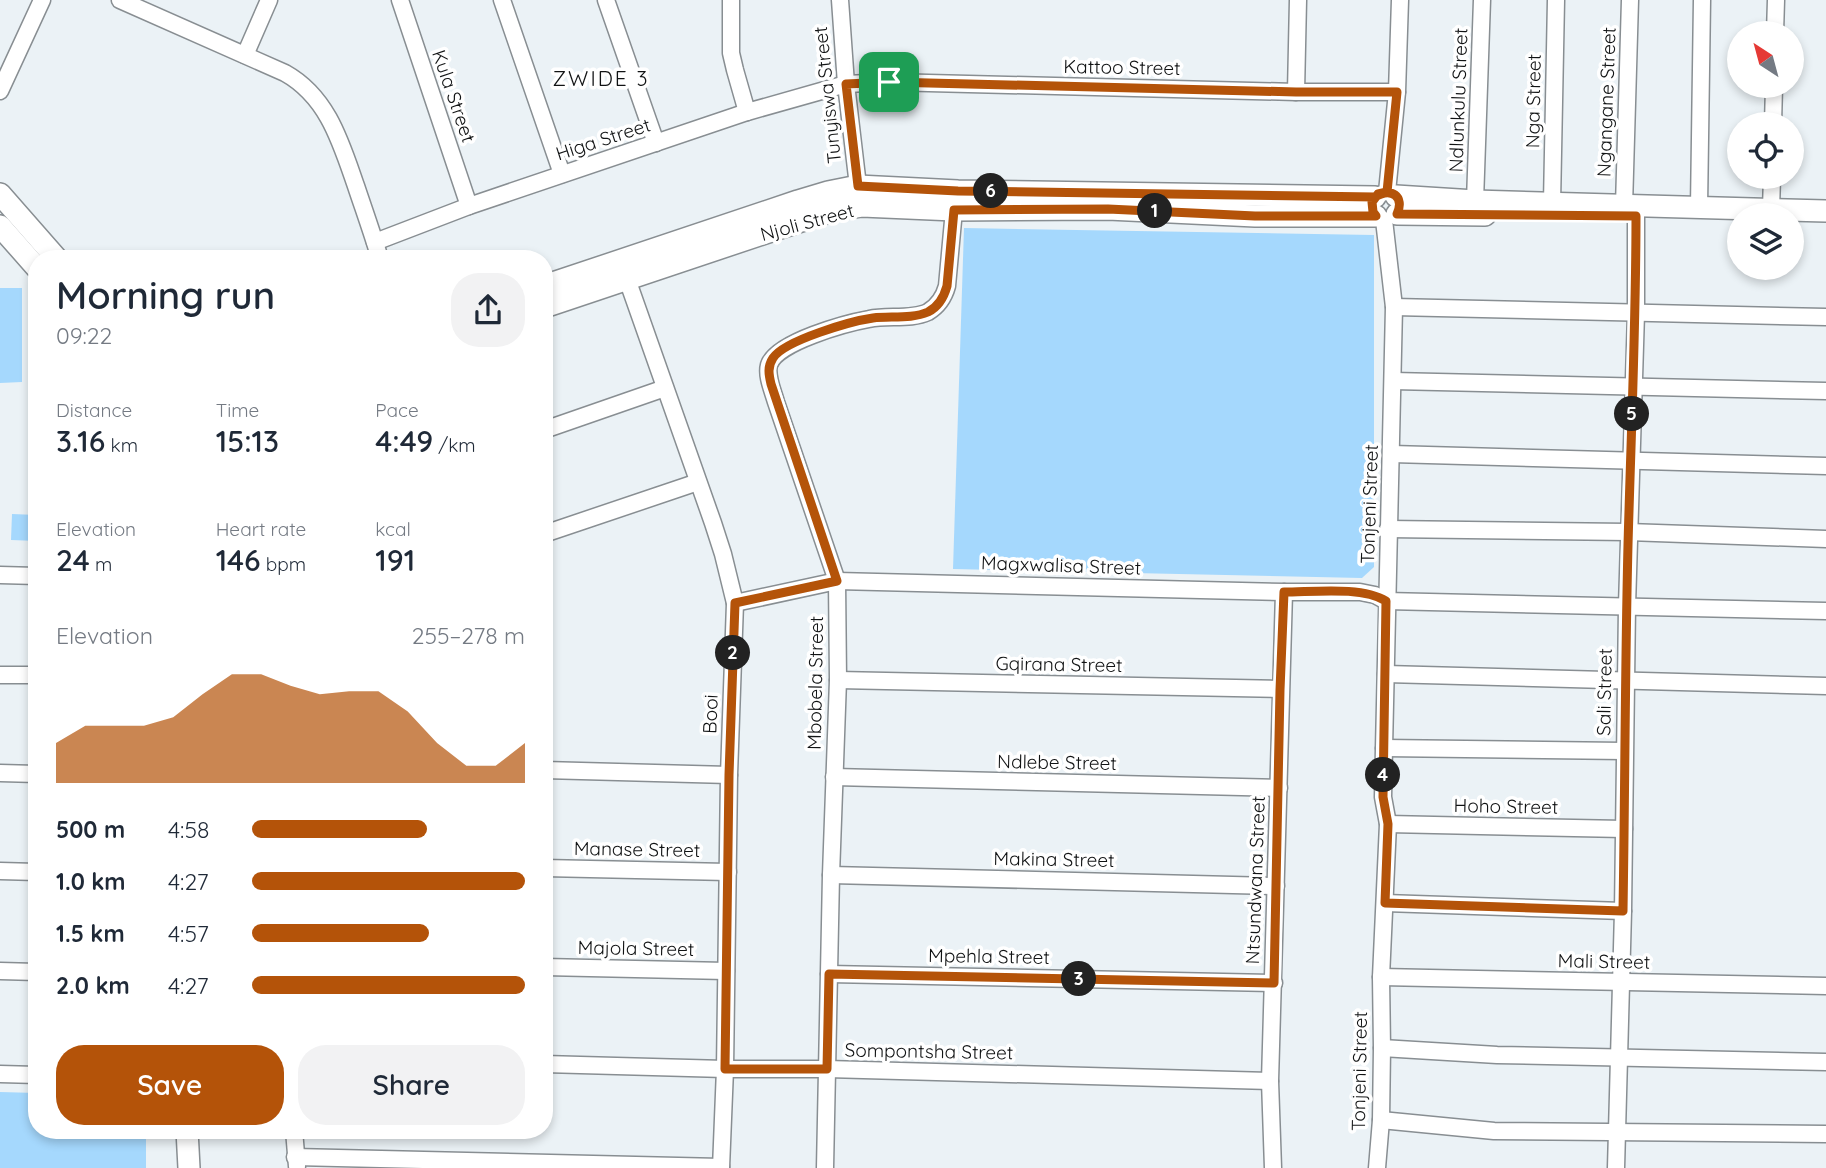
<!DOCTYPE html>
<html lang="en">
<head>
<meta charset="utf-8">
<style>
	body { margin:0; font-family:Quicksand,sans-serif; background:#f2f2f3; color:#1f2937; height:100vh; display:flex; flex-direction:column; font-size:26px; white-space:nowrap }
	* { box-sizing:border-box; margin:0 }
	p { font-size:23px; color:#747a83 }
	.icon { flex:none; width:38px; height:38px; fill:none; stroke:currentColor; stroke-width:2; stroke-linecap:round; stroke-linejoin:round }
	.map { position:relative; flex:1; overflow:hidden }
	.details { position:absolute; left:28px; top:250px; width:525px; height:889px; display:flex; flex-direction:column; background:#fff; border-radius:28px; box-shadow:0 4px 10px #0003 }
	.details>* { flex:none }
	.needle { width:46px; rotate:324deg }
	.buttons { position:absolute; left:1727px; top:21px; display:grid; gap:14px }
	.buttons a { display:grid; place-items:center; width:77px; height:77px; border-radius:50%; background:#fff; box-shadow:0 4px 10px #0003; font-size:35px }
	.pin { position:absolute; display:grid; place-items:center; width:60px; height:60px; color:#fff; margin:-30px; border-radius:14px; box-shadow:0 4px 10px #0006 }
	.km { position:absolute; width:35px; height:35px; margin:-18px; border-radius:50%; background:#222; color:#fff; font-size:19px; line-height:35px; text-align:center }
	.round { display:grid; place-items:center; flex:none; width:74px; height:74px; border-radius:28px; background:#f2f2f3 }
	.summary { display:flex; align-items:center; justify-content:space-between; height:119px; padding:0 28px }
	h1 { font-size:38px; font-weight:600; line-height:52px }
	.figures { display:grid; grid-template-columns:repeat(3,1fr); gap:10px; height:119px; padding:7px 28px }
	.figures div { display:grid; align-content:center }
	.figures b { font-size:30px; font-weight:600 }
	.figures small { font-size:19px; font-weight:400 }
	.figures p { font-size:19px }
	.chart { height:196px; padding:14px 28px }
	.chart p { display:flex; justify-content:space-between }
	.chart svg { width:100%; height:126px; margin-top:7px; fill:#b45309; opacity:.7 }
	.action { display:flex; gap:14px; margin-top:auto; padding:14px 28px }
	.action a { flex:1; height:80px; border-radius:28px; background:#b45309; color:#fff; font-size:28px; font-weight:600; line-height:80px; text-align:center }
	.action a+a { background:#f2f2f3; color:#1f2937 }
	ul { padding:0 28px; list-style:none; font-size:23px }
	li { display:grid; grid-template-columns:112px 84px 1fr; align-items:center; height:52px }
	li i { height:18px; border-radius:9px; background:#b45309 }
	.map>svg:first-child { display:block }
	.green { fill:#a5d8fd }
	.lines { fill:none; stroke-linecap:round; stroke-linejoin:round }
	.minor-casing { stroke:#888e92; stroke-width:19 }
	.major-casing { stroke:#888e92; stroke-width:24 }
	.minor { stroke:#fff; stroke-width:16 }
	.major { stroke:#fff; stroke-width:21 }
	.route-casing { stroke:#fff; stroke-width:14 }
	.route { stroke:#b45309; stroke-width:9 }
	.labels { text-anchor:middle; stroke-width:7; stroke-linejoin:round; paint-order:stroke }
	.street-label { font-size:19px; fill:#111314; stroke:#fff }
	.neighbourhood-label { font-size:21px; letter-spacing:2px; fill:#111314; stroke:#fff }
</style>
</head>
<body>
<div class="map">
<svg width="1826" height="1168" viewBox="0 0 1826 1168">
	<rect width="100%" height="100%" fill="#ebf2f6"/>
	<g class="green">
		<polygon points="964,228 1374,235 1374,567 1362,578 953,569"/>
		<polygon points="0,288 22,288 22,382 0,383"/>
		<polygon points="12,514 37,515 37,541 11,540"/>
		<polygon points="0,1092 37,1093 37,1130 146,1131 146,1168 0,1168"/>
	</g>
	<g class="lines">
		<g class="minor-casing">
			<g id="minor">
				<path d="M120,0L285,73C328,97 341,143 356,186C364,210 373,235 380,259"/>
				<polyline points="400,0 469,206"/>
				<polyline points="502,0 562,174"/>
				<polyline points="606,0 656,143"/>
				<polyline points="731,0 731,53 735,70 747,112"/>
				<polyline points="840,0 846,84 858,186"/>
				<polyline points="1775,33 1776,0"/>
				<polyline points="245,55 269,0"/>
				<polyline points="0,91 42,0"/>
				<polyline points="1296,92 1298,0"/>
				<polyline points="1773,124 1774,86"/>
				<polyline points="1387,192 1397,92 1400,0"/>
				<polyline points="1475,201 1482,0"/>
				<polyline points="1552,203 1556,0"/>
				<polyline points="1624,206 1630,0"/>
				<polyline points="1699,207 1702,0"/>
				<polyline points="1771,209 1772,177"/>
				<polyline points="375,242 469,206 747,112 846,84 889,82 1296,92 1397,92"/>
				<polyline points="627,279 713,523 723,554 735,603 729,775 725,1069 721,1168"/>
				<polyline points="1394,307 1826,317"/>
				<polyline points="1393,381 1826,391"/>
				<polyline points="544,430 665,388"/>
				<polyline points="1392,454 1826,466"/>
				<polyline points="1388,529 1628,532 1826,539"/>
				<polyline points="544,534 698,482"/>
				<polyline points="0,575 37,576"/>
				<polyline points="735,603 837,581 1284,592 1360,592 1375,595 1386,601 1826,611"/>
				<polyline points="1386,674 1826,686"/>
				<polyline points="0,675 37,675"/>
				<polyline points="838,680 1280,689"/>
				<polyline points="1384,748 1624,751"/>
				<polyline points="544,770 729,775"/>
				<polyline points="0,773 37,774"/>
				<polyline points="834,777 1279,788"/>
				<polyline points="1388,824 1624,829"/>
				<polyline points="544,868 728,872"/>
				<polyline points="0,871 37,872"/>
				<polyline points="831,875 1276,886"/>
				<polyline points="1385,903 1623,911"/>
				<polyline points="544,967 726,971"/>
				<polyline points="0,971 37,972"/>
				<polyline points="829,974 1274,983"/>
				<polyline points="1381,977 1826,986"/>
				<polyline points="1382,1048 1497,1055 1826,1062"/>
				<polyline points="544,1064 725,1069 827,1069 1270,1081"/>
				<polyline points="0,1074 37,1075"/>
				<polyline points="1381,1120 1494,1131 1826,1134"/>
				<polyline points="294,1130 297,1166"/>
				<polyline points="295,1157 721,1167"/>
				<path d="M825,1168L831,875L838,680L837,581L776,402C773,391 766,376 769,365C776,342 847,323 869,319C888,315 911,320 928,312C938,306 944,297 947,286L954,210"/>
				<polyline points="1273,1168 1270,1081 1284,592"/>
				<polyline points="1377,1168 1381,1120 1382,1048 1381,977 1388,824 1383,797 1384,748 1394,307 1384,220"/>
				<polyline points="1616,1168 1623,911 1627,606 1636,313 1636,216"/>
			</g>
		</g>
		<g class="major-casing">
			<g id="major">
				<polyline points="0,194 57,259"/>
				<polyline points="1396,196 1475,201 1826,211"/>
				<polyline points="1397,214 1485,215"/>
				<polyline points="0,226 37,268"/>
				<polyline points="544,286 798,201 828,192 858,186 958,191 1375,197"/>
				<polyline points="544,307 804,220 835,210 862,206 954,210 1108,209 1255,216 1376,216"/>
				<polyline points="187,1130 189,1168"/>
			</g>
		</g>
		<use href="#minor" class="minor"/>
		<use href="#major" class="major"/>
	</g>
	<g class="lines">
		<g class="route-casing">
			<path id="route" d="M889,82L1296,92H1397L1387,192L1378,194L1372,202L1373,212L1376,216H1255L1108,209L954,210L947,286C944,297 938,307 928,312C912,319 891,316 873,318C852,321 785,340 773,358C767,367 769,375 771,384L837,581L735,603L729,775L725,1069H827L829,974L1274,983L1280,690L1284,592C1313,592 1362,586 1386,601L1383,797L1388,824L1385,903L1623,911C1625,789 1625,667 1628,545C1631,435 1636,326 1636,216L1397,214C1405,196 1391,187 1375,197L958,191L858,186L846,84L889,82"/>
		</g>
		<use href="#route" class="route"/>
	</g>
	<g class="labels">
		<g class="street-label">
			<text transform="translate(1122 67) rotate(1)" y="7">Kattoo Street</text>
			<text transform="translate(827 95) rotate(-96)" y="7">Tunyiswa Street</text>
			<text transform="translate(454 96) rotate(71)" y="7">Kula Street</text>
			<text transform="translate(1458 100) rotate(-88)" y="7">Ndlunkulu Street</text>
			<text transform="translate(1533 101) rotate(-89)" y="7">Nga Street</text>
			<text transform="translate(1606 102) rotate(-88)" y="7">Ngangane Street</text>
			<text transform="translate(603 139) rotate(-18)" y="7">Higa Street</text>
			<text transform="translate(807 222) rotate(-15)" y="7">Njoli Street</text>
			<text transform="translate(1369 504) rotate(-88)" y="7">Tonjeni Street</text>
			<text transform="translate(1061 565) rotate(2)" y="7">Magxwalisa Street</text>
			<text transform="translate(1059 664) rotate(1)" y="7">Gqirana Street</text>
			<text transform="translate(815 683) rotate(-89)" y="7">Mbobela Street</text>
			<text transform="translate(1604 692) rotate(-89)" y="7">Sali Street</text>
			<text transform="translate(710 714) rotate(-88)" y="7">Booi</text>
			<text transform="translate(1057 762) rotate(1)" y="7">Ndlebe Street</text>
			<text transform="translate(1506 806) rotate(1)" y="7">Hoho Street</text>
			<text transform="translate(637 849) rotate(1)" y="7">Manase Street</text>
			<text transform="translate(1054 859) rotate(1)" y="7">Makina Street</text>
			<text transform="translate(1255 880) rotate(-88)" y="7">Ntsundwana Street</text>
			<text transform="translate(636 948) rotate(1)" y="7">Majola Street</text>
			<text transform="translate(989 956) rotate(1)" y="7">Mpehla Street</text>
			<text transform="translate(1604 961) rotate(1)" y="7">Mali Street</text>
			<text transform="translate(929 1051) rotate(1)" y="7">Sompontsha Street</text>
			<text transform="translate(1359 1071) rotate(-89)" y="7">Tonjeni Street</text>
		</g>
		<g class="neighbourhood-label">
			<text x="601" y="86">ZWIDE 3</text>
		</g>
	</g>
</svg>
<div class="buttons">
<a><svg class="needle" viewBox="-14 -14 28 28"><path d="M0-13l5 13h-10z" fill="#e53935"/><path d="M0 13l5-13h-10z" fill="#747a83"/></svg></a>
<a><svg class="icon" aria-label="locate" viewBox="0 0 24 24"><circle cx="12" cy="12" r="6"/><path d="M12 2v4M12 18v4M2 12h4M18 12h4"/></svg></a>
<a><svg class="icon" aria-label="layers" viewBox="0 0 24 24"><path d="M12 4l9 5-9 5-9-5zM3 14l9 5 9-5"/></svg></a>
</div>
<div class="pin" style="left:889px;top:82px;background:#1e9e55"><svg class="icon" aria-label="arrive" viewBox="0 0 24 24"><path d="M6 21V4h12l-3 4 3 4H6"/></svg></div>
<b class="km" style="left:1155px;top:211px">1</b>
<b class="km" style="left:733px;top:653px">2</b>
<b class="km" style="left:1079px;top:979px">3</b>
<b class="km" style="left:1383px;top:775px">4</b>
<b class="km" style="left:1632px;top:414px">5</b>
<b class="km" style="left:991px;top:191px">6</b>
<section class="details">
<div class="summary"><div><h1>Morning run</h1><p>09:22</p></div><a class="round"><svg class="icon" aria-label="share" viewBox="0 0 24 24"><path d="M12 15V3M7 8l5-5 5 5M5 13v7h14v-7"/></svg></a></div>
<div class="figures">
<div><p>Distance</p><b>3.16<small> km</small></b></div>
<div><p>Time</p><b>15:13</b></div>
<div><p>Pace</p><b>4:49<small> /km</small></b></div>
</div>
<div class="figures">
<div><p>Elevation</p><b>24<small> m</small></b></div>
<div><p>Heart rate</p><b>146<small> bpm</small></b></div>
<div><p>kcal</p><b>191</b></div>
</div>
<div class="chart"><p><span>Elevation</span>255–278 m</p>
<svg viewBox="0 0 160 44" preserveAspectRatio="none"><path d="M0 44V30L10 24L20 24L30 24L40 21L50 13L60 6L70 6L80 10L90 13L100 12L110 12L120 19L130 30L140 38L150 38L160 30V44z"/></svg>
</div>
<ul>
<li><b>500 m</b>4:58<i style="width:64%"></i></li>
<li><b>1.0 km</b>4:27<i style="width:100%"></i></li>
<li><b>1.5 km</b>4:57<i style="width:65%"></i></li>
<li><b>2.0 km</b>4:27<i style="width:100%"></i></li>
</ul>
<div class="action"><a>Save</a><a>Share</a></div>
</section>
</div>
</body>
</html>
